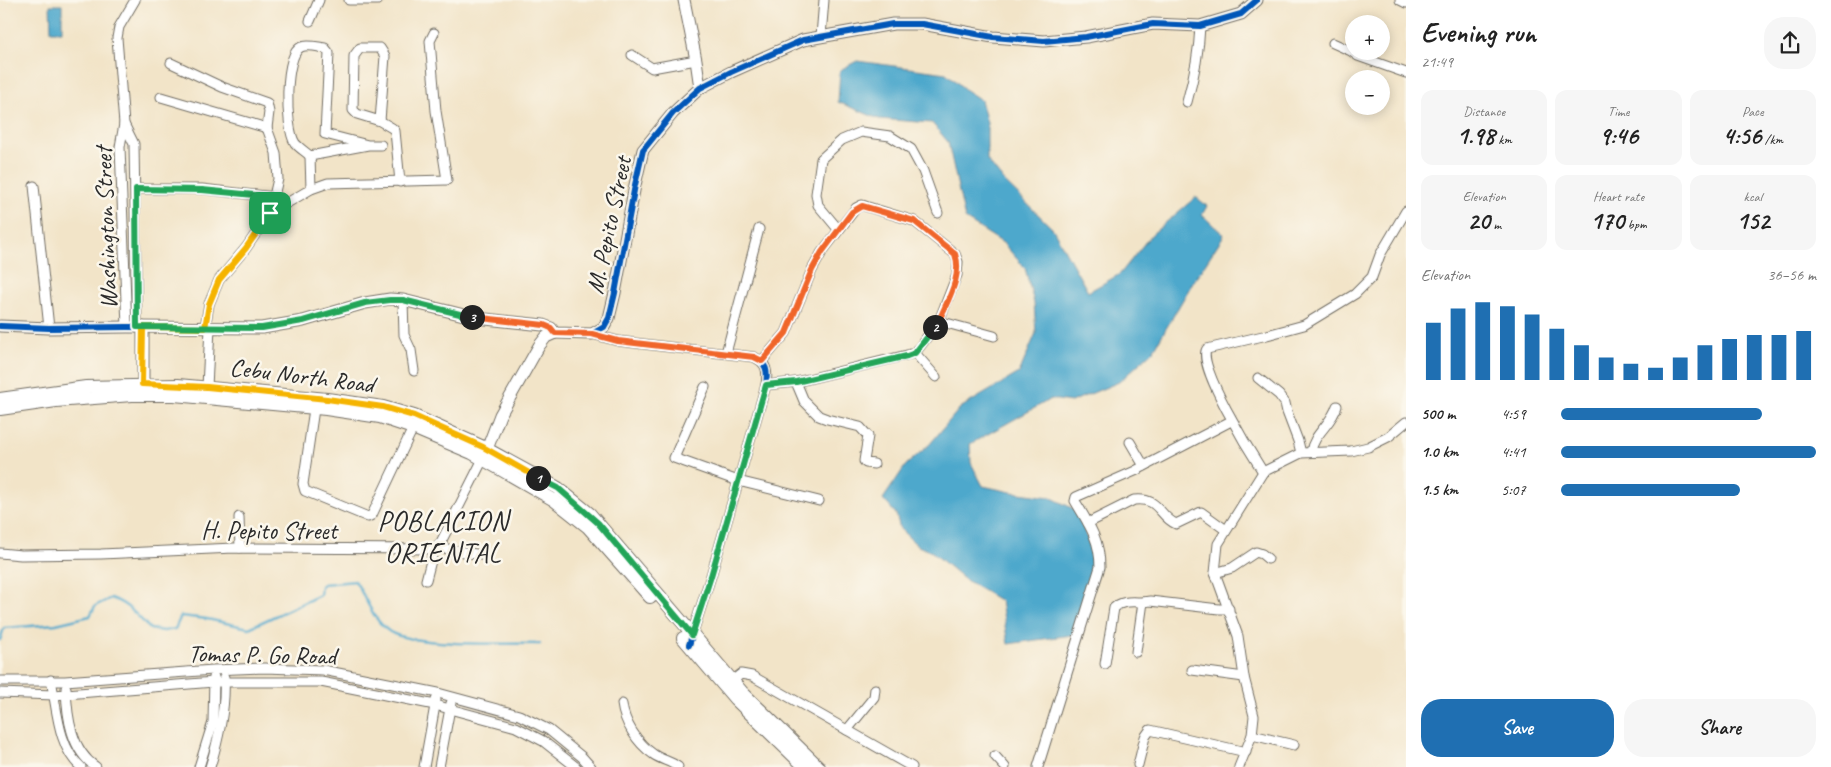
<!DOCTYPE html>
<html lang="en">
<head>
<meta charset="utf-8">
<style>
	body { margin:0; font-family:Caveat,sans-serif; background:#f6f6f6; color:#222; height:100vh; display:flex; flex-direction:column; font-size:19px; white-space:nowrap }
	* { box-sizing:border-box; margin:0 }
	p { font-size:16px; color:#767676 }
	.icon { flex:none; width:28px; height:28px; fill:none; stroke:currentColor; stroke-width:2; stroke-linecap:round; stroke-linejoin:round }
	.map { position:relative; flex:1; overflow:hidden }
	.details { display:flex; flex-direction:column; background:#fff; width:425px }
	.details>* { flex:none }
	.tools { position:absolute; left:1345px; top:15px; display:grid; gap:10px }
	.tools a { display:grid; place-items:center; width:45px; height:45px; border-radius:50%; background:#fff; box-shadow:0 2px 12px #0003; font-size:25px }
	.pin { position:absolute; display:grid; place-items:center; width:42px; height:42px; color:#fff; margin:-21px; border-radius:10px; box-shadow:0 2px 8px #0006 }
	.km { position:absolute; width:25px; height:25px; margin:-12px; border-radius:50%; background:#222; color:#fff; font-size:14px; line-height:25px; text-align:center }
	.round { display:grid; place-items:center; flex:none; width:52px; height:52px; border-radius:20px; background:#f6f6f6 }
	.summary { display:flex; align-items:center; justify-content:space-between; height:85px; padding:0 15px }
	h1 { font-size:28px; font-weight:800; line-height:38px }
	.metrics { display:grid; grid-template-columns:repeat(3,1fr); gap:8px; height:85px; padding:5px 15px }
	.metrics div { display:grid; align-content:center; border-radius:12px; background:#f6f6f6; text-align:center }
	.metrics b { font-size:25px; font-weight:800 }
	.metrics small { font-size:14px; font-weight:400 }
	.metrics p { font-size:14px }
	.chart { height:140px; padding:10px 15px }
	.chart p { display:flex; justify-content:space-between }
	.chart svg { width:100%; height:90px; margin-top:5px; stroke:#1f6fb2; stroke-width:6 }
	.primary-button { display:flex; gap:10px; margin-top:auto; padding:10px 15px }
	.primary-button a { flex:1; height:58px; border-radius:20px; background:#1f6fb2; color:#fff; font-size:20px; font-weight:800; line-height:58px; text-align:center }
	.primary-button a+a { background:#f6f6f6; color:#222 }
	ul { padding:0 15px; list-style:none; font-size:16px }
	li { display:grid; grid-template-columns:80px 60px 1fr; align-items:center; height:38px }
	li i { height:12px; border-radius:6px; background:#1f6fb2 }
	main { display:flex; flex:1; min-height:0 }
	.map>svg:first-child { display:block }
	.water { fill:#4ea8cc; stroke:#3c6a7c }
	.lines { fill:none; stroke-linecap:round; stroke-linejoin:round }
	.stream { stroke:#4ea8cc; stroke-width:2.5 }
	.street-casing { stroke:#716c62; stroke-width:11 }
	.secondary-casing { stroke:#716c62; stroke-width:13 }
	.primary-casing { stroke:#716c62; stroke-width:14 }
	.street { stroke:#fff; stroke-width:9 }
	.secondary { stroke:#fff; stroke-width:11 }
	.primary { stroke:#fff; stroke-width:12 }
	.cycleway-casing { stroke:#fbf7ec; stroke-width:9 }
	.cycleway { stroke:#0057b8; stroke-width:6 }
	.split-1-casing { stroke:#fff; stroke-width:10 }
	.split-2-casing { stroke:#fff; stroke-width:10 }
	.split-3-casing { stroke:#fff; stroke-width:10 }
	.split-4-casing { stroke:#fff; stroke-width:10 }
	.split-1 { stroke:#f5b400; stroke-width:6 }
	.split-2 { stroke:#22a559; stroke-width:6 }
	.split-3 { stroke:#f0652b; stroke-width:6 }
	.split-4 { stroke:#22a559; stroke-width:6 }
	.labels { text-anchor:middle; stroke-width:5; stroke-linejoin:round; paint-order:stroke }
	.street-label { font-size:25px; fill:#2b2b2b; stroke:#fbf7ec }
	.quarter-label { font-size:28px; letter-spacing:1px; fill:#2b2b2b; stroke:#fbf7ec }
</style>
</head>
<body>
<main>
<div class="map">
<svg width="1406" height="767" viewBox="0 0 1406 767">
	<rect width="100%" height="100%" fill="#fbf7ec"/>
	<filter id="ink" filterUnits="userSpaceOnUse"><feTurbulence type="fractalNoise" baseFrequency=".02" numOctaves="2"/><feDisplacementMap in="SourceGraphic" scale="10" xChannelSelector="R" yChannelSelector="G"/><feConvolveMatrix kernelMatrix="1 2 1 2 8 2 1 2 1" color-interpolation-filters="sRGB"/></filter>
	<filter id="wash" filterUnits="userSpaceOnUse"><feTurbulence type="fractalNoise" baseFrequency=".0096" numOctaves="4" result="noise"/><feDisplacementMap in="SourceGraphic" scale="20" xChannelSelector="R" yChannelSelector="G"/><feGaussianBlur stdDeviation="1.12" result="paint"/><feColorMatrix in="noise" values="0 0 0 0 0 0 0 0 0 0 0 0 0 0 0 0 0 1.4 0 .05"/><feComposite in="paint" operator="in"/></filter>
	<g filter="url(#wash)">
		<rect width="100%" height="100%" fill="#f2e4c8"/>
		<g class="water">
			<polygon points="50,5 62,5 62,31 51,31"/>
			<polygon points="857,61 946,73 967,91 981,100 987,123 987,160 1003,180 1053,229 1088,292 1120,274 1151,235 1196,197 1207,206 1202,215 1224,235 1192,284 1153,351 1119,382 1071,402 1051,399 970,444 971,463 983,486 1011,492 1050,497 1076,510 1099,567 1079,634 1008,644 1001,601 964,579 932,552 918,546 900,529 896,514 883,499 906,465 930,444 960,408 1019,373 1036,333 1034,303 1025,268 1003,243 965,219 948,142 932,123 879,119 838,102 840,70"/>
		</g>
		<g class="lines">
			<path class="stream" d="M0,640L4,628L56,624L90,616L95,606L111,598C128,604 138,616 150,629L164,631L175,629L181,616L207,619L249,628L320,595L321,586L323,584L355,581C366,597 373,621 390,632C416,647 507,643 540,644"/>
		</g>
	</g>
	<g filter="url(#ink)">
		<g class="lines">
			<g class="street-casing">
				<g id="street">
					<polyline points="349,0 378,0"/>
					<polyline points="1400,0 1406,3"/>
					<polyline points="310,21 319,0"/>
					<polyline points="821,36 824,0"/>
					<polyline points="1333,43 1351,51 1358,56 1406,73"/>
					<polyline points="632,55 652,68 696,60"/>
					<polyline points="171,63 222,87 267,103 269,112 267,128 276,153 278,179 270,213 246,248 219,280 209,304 205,328"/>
					<polyline points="161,97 267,128"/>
					<path d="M1187,102C1194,77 1199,52 1200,26"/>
					<polyline points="380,121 357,114 353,110 354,56 360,48 380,48 385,56 380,121 392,128 395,131 400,182"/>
					<polyline points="124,124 134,144 137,327"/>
					<path d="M368,145L325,134L329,53L325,48C318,47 307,44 301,47C284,55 285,128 295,143C299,148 306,152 310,156L368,145H381"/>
					<polyline points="310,156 311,189"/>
					<polyline points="34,186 49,328"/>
					<polyline points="136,189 202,189 274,197"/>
					<polyline points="270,213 311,189 328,183 447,180 436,111 430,41 434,33"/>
					<polyline points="838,229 818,205 816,194 821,159 842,140 861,132 890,136 911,149 923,171 938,213"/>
					<polyline points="403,300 404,335 411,350 414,371"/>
					<polyline points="939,321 994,336"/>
					<polyline points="127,327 120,147 124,124 117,38 119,27 135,0"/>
					<path d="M592,334L618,341L754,357C767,363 768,371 766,385L711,576L691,638"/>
					<polyline points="726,353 759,229"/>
					<polyline points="915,353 936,377"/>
					<polyline points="762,361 786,333 812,270 822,252 856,208 862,205 868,207 914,221 955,254 958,262 957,275 939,321 915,353 796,382 766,385"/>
					<polyline points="1258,378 1279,395 1285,403 1287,412 1298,441 1301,453"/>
					<polyline points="796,382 804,401 819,416 827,419 860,427 868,436 864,461 866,463 874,464"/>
					<polyline points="207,387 210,328"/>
					<polyline points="705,387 674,458 738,481 819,501"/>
					<polyline points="314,409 303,484 305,491 368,517 372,515 413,428"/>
					<polyline points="1130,442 1144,466"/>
					<path d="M1311,452C1313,434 1332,424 1337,406"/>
					<path d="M1263,472C1252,455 1195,363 1207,349L1267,335L1304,325L1355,294L1372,277L1380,255L1406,211"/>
					<polyline points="239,517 240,548"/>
					<path d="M1088,523L1134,500C1160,497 1158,516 1176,524L1201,512L1226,530"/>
					<polyline points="436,547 481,555"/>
					<polyline points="0,553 21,555 101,554 234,548 434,549"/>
					<polyline points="1215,573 1232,568 1256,552 1262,554 1268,559"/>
					<polyline points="426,580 434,549 441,542 483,459"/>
					<polyline points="1136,652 1143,602 1150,601 1219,609 1229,609"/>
					<path d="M1105,664L1114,608C1122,600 1132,602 1143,602"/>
					<polyline points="1192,670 1244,677"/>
					<path d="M51,680C57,708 58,748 81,767"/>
					<polyline points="0,681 65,681 213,670 264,668 323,670 438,693 519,715 549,730 582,757 591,767"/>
					<polyline points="732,681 741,674 752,676 912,767"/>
					<path d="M66,688C67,717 71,750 96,767"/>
					<polyline points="0,693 54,695 214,682 321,682 435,705 516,727 543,741 576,767"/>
					<path d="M622,704C624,722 637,743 653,754C661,760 671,761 678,767"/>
					<polyline points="847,730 874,697 875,689"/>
					<polyline points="1252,735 1294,745"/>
					<polyline points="995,756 1005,767"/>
					<polyline points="1138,765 1145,737 1150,730 1246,752"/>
					<polyline points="199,767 213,722 214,677"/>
					<path d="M210,767C219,738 226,707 224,677"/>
					<polyline points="424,767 436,700"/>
					<polyline points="439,767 451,703"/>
					<path d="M1038,767L1100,567C1100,540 1089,524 1075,501L1076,497L1135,471L1231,421"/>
					<polyline points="1239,767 1252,735 1254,716 1244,677 1238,636 1215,573 1218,544 1263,472 1301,453 1351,451 1368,447 1388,437 1406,422"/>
				</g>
			</g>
			<g class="secondary-casing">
				<g id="secondary">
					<polyline points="684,0 696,60 700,88"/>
					<polyline points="0,326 49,328 127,327 262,328 303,321 365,303 390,299 403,300 476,318 543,325 551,328 555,333 592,334 604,327 609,318 615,293 635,185 643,150 673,113 700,88 731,72 803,40 893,24 922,24 993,37 1044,41 1086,37 1153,24 1200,26 1241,14 1257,0"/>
					<polyline points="143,393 143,327"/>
					<polyline points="484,457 500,415 539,346 546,337 555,333"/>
				</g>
			</g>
			<g class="primary-casing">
				<g id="primary">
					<polyline points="0,399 86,387 178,385 327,399 383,407 414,416 483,447 558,488 590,514 742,692 819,767"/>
					<polyline points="0,409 56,401 132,395 174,395 326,409 380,417 413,428 472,453 554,500 588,527 650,597"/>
					<polyline points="683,638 735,699 805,767"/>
				</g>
			</g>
			<use href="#street" class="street"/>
			<use href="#secondary" class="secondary"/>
			<use href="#primary" class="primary"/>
			<g class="cycleway-casing">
				<g id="cycleway">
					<path d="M0,326L49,328L127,327L262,328L303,321L365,303L390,299L403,300L476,318L543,325L551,328L555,333L592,334L618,341L754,357C767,363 768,371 766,385L711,576L689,645"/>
					<polyline points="592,334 604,327 609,318 615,293 635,185 643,150 673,113 700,88 731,72 803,40 893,24 922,24 993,37 1044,41 1086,37 1153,24 1200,26 1241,14 1257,0"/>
				</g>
			</g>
			<use href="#cycleway" class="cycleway"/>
		</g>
	</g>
	<g class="lines" filter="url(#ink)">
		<g class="split-1-casing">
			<polyline id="split-1" points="270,213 246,248 219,280 209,304 205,328 143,327 142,384 207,387 327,399 383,407 414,416 483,447 538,478"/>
		</g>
		<g class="split-2-casing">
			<polyline id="split-2" points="538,478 558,488 598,523 692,635 711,576 766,385 796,382 907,356 915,353 935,327"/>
		</g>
		<g class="split-3-casing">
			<path id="split-3" d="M472,317L544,325L551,328L555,333L592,334L618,341L754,357L762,361L786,333L812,270L822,252L852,212L862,206L914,221L955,254C963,276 947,301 939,321L935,327"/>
		</g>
		<g class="split-4-casing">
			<polyline id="split-4" points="270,213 274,197 202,190 136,189 137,327 262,328 303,321 365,303 390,300 403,300 472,317"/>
		</g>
		<use href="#split-1" class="split-1"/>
		<use href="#split-2" class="split-2"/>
		<use href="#split-3" class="split-3"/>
		<use href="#split-4" class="split-4"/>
	</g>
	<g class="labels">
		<g class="street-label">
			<text transform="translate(608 225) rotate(-78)" y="9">M. Pepito Street</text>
			<text transform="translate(105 228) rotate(-92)" y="9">Washington Street</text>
			<text transform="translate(302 375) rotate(7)" y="9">Cebu North Road</text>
			<text x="269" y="539">H. Pepito Street</text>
			<text transform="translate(262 654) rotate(1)" y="9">Tomas P. Go Road</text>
		</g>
		<g class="quarter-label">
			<text x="443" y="530">POBLACION<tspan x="443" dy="32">ORIENTAL</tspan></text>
		</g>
	</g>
</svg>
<div class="tools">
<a>+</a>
<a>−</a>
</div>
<div class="pin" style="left:270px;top:213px;background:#1e9e55"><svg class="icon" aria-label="arrive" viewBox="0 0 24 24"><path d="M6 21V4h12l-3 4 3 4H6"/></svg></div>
<b class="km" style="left:538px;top:478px">1</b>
<b class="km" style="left:935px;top:327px">2</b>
<b class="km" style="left:472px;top:317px">3</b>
</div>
<section class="details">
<div class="summary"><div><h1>Evening run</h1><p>21:49</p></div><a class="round"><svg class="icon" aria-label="share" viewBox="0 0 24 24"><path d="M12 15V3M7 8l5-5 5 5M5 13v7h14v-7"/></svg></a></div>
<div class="metrics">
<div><p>Distance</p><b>1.98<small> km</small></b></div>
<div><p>Time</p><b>9:46</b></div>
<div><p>Pace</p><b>4:56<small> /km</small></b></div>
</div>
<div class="metrics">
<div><p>Elevation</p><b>20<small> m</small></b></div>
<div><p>Heart rate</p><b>170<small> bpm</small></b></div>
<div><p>kcal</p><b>152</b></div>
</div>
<div class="chart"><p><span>Elevation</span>36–56 m</p>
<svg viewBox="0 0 160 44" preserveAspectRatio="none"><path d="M5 44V16M15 44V9M25 44V6M35 44V8M45 44V12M55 44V19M65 44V27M75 44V33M85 44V36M95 44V38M105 44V33M115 44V27M125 44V24M135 44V22M145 44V22M155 44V20"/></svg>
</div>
<ul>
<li><b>500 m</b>4:59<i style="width:79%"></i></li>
<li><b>1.0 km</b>4:41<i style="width:100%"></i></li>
<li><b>1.5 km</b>5:07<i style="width:70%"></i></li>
</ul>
<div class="primary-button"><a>Save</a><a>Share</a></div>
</section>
</main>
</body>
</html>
